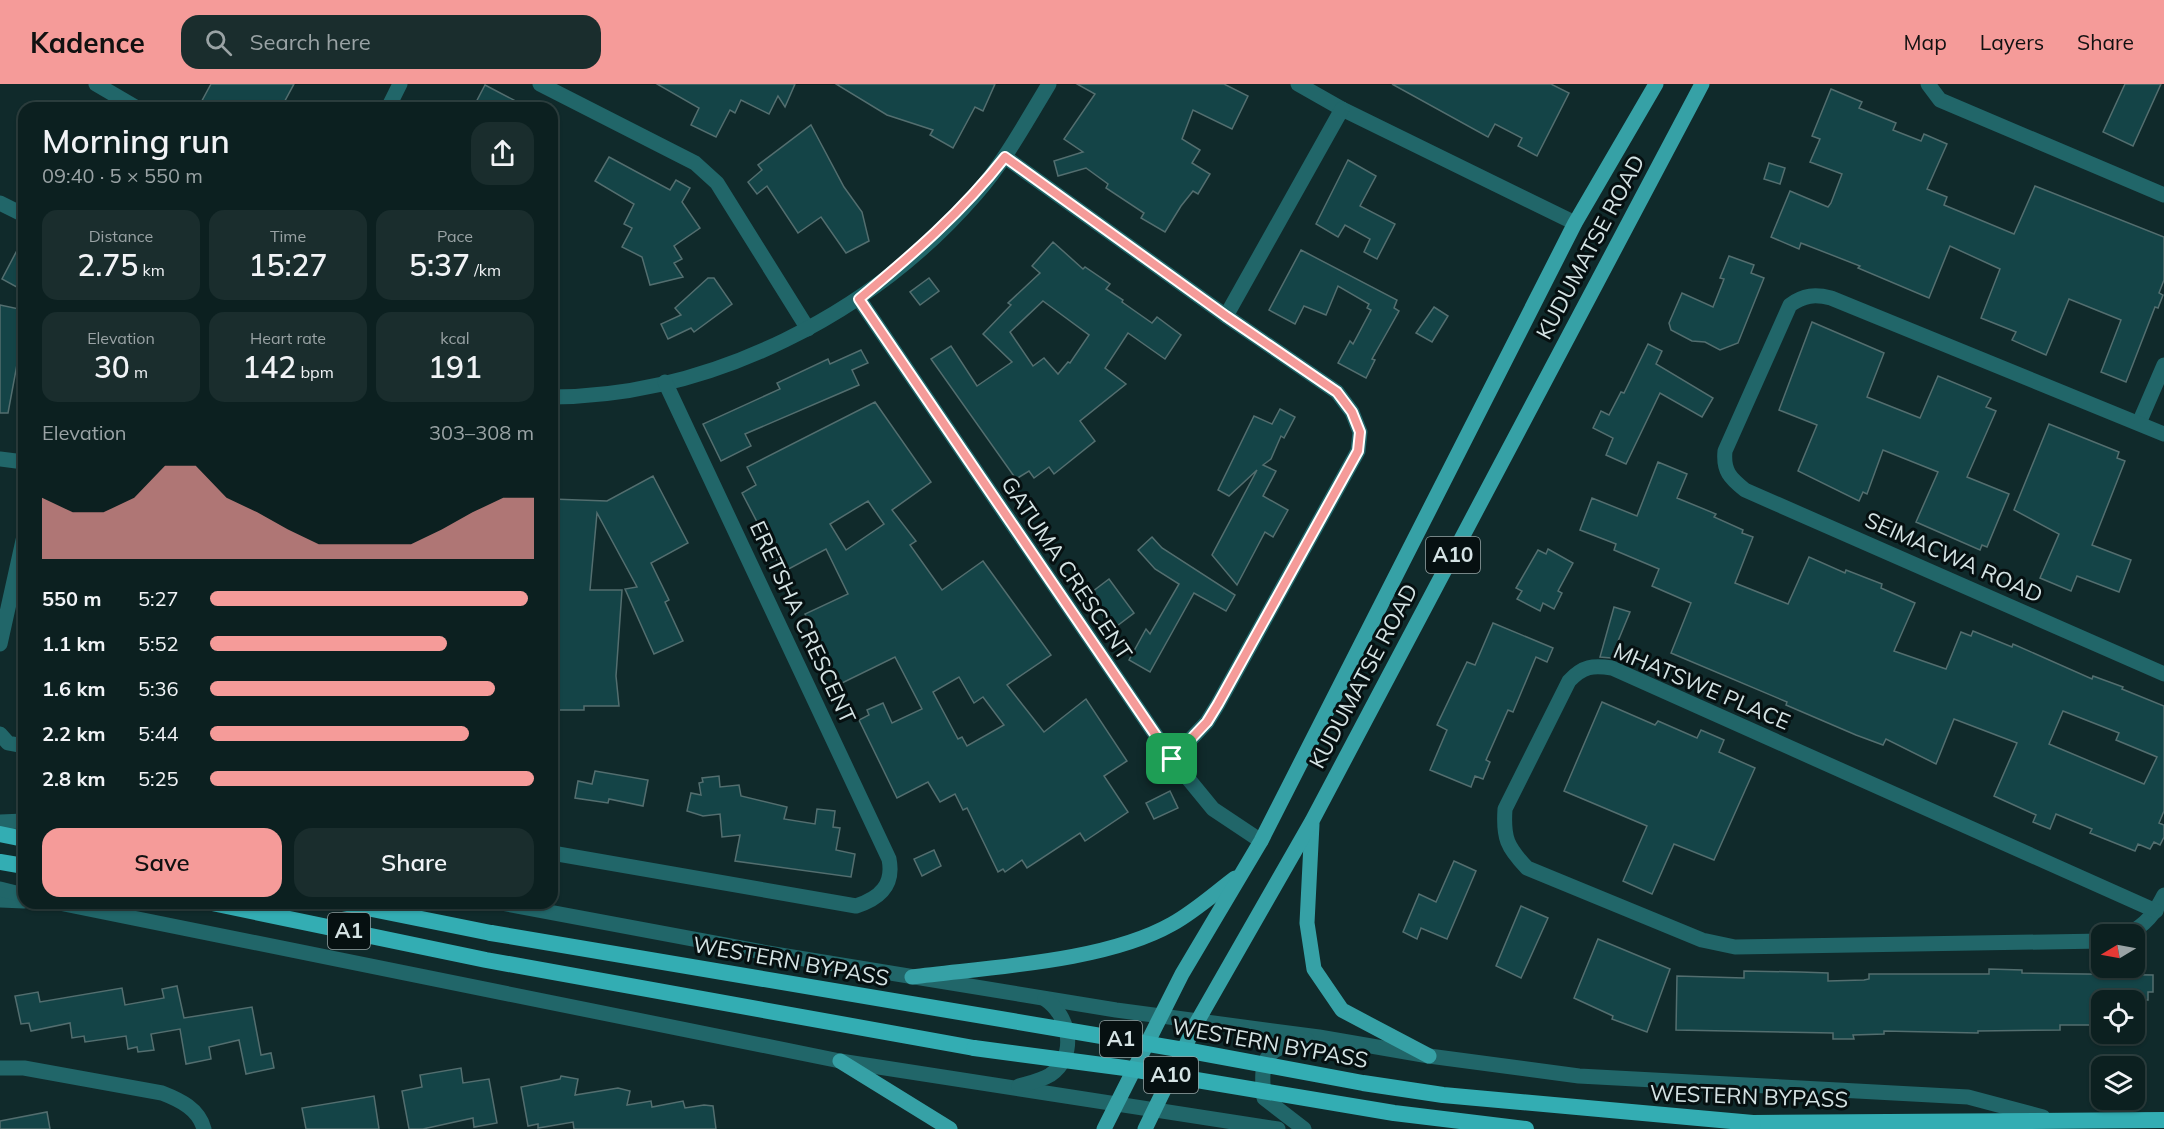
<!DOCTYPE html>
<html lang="en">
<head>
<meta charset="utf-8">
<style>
	body { margin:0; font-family:Mulish,sans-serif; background:#1a2d2d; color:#f1f3f6; height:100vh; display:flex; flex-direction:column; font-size:22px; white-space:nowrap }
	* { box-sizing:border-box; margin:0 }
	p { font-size:20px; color:#9aa3a5 }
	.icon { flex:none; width:33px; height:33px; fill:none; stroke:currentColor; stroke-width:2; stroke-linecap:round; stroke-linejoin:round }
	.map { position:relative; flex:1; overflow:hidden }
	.panel { position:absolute; left:18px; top:18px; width:540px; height:807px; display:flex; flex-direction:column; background:#0c2020; border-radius:18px; box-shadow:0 2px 4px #0004,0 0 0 2px #2c3e3e }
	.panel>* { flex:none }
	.needle { width:39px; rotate:260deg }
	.controls { position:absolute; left:2091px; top:840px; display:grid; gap:12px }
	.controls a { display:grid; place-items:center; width:54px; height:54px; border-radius:12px; background:#0c2020; box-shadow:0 2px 4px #0004,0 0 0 2px #2c3e3e; font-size:30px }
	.pin { position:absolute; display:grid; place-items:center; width:51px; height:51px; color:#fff; margin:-26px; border-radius:12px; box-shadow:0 3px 9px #0006 }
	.round { display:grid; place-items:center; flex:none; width:63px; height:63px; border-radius:18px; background:#1a2d2d }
	.headline { display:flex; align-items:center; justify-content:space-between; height:102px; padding:0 24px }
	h1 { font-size:33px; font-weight:600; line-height:45px }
	.stats { display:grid; grid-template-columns:repeat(3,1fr); gap:9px; height:102px; padding:6px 24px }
	.stats div { display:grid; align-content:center; border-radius:15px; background:#1a2d2d; text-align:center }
	.stats b { font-size:30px; font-weight:600 }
	.stats small { font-size:16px; font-weight:400 }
	.stats p { font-size:16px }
	.chart { height:168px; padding:12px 24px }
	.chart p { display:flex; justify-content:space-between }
	.chart svg { width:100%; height:108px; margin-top:6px; fill:#f59b99; opacity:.7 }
	.cta { display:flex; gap:12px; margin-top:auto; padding:12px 24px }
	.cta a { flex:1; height:69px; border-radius:18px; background:#f59b99; color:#111; font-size:24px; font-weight:600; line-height:69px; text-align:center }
	.cta a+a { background:#1a2d2d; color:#f1f3f6 }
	ul { padding:0 24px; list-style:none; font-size:20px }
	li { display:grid; grid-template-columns:96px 72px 1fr; align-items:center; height:45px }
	li i { height:15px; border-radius:8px; background:#f59b99 }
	header { display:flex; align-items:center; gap:36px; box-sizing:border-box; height:84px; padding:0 30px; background:#f59b99; color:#111 }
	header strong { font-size:28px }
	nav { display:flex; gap:33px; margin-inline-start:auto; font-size:21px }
	.search { width:420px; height:54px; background:#1a2d2d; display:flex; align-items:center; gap:15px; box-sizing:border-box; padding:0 21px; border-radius:18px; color:#9aa3a5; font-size:22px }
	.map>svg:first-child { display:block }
	.building { fill:#144447; stroke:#536e6f; stroke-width:1.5; fill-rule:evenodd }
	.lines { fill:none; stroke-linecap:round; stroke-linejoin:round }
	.minor { stroke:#216669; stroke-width:15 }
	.tertiary { stroke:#216669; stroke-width:15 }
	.primary { stroke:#36a1a6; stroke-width:15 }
	.trunk { stroke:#33adb3; stroke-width:16 }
	.trunk-bridge { stroke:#33adb3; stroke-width:16 }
	.route-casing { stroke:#fff; stroke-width:12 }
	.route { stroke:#f59b99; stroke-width:8 }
	.labels { text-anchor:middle; stroke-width:6; stroke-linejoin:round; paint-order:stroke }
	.shield { fill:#061011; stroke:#97a4a5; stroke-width:1.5 }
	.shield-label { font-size:21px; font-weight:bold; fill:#d5e3e4 }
	.street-label { font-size:22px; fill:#d5e3e4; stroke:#061011 }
</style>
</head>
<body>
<header>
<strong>Kadence</strong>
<div class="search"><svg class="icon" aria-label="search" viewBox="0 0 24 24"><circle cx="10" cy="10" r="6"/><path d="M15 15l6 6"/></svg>Search here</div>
<nav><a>Map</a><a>Layers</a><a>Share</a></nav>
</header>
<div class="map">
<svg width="2164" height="1045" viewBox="0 0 2164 1045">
	<rect width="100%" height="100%" fill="#102a2b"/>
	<g class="building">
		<polygon points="211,0 294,0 281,24 198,24"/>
		<polygon points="657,0 795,0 785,23 778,12 769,30 741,16 735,29 730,26 716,53 691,41 699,24"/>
		<polygon points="836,0 995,0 983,27 975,23 953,64 930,51 933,46 887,31"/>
		<polygon points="1077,0 1224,0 1248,12 1232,45 1193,26 1182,55 1200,66 1192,79 1210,90 1198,110 1193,107 1181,122 1165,148 1141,134 1144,129 1106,104 1108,100 1086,84 1058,92 1054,77 1083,68 1064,55 1095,10"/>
		<polygon points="1392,0 1551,0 1569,9 1537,72 1518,62 1522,54 1495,40 1488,53"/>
		<polygon points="2125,0 2161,0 2133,62 2103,48"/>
		<polygon points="485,1 529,24 473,24"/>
		<polygon points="1831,5 1862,18 1859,24 1896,39 1893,46 1921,57 1924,50 1947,60 1927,105 1947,113 1944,121 2014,150 2035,102 2164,153 2164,196 2159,209 2163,211 2158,224 2155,223 2126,298 2101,288 2121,236 2069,215 2046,271 2012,256 2016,248 1981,234 2000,185 1950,162 1929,214 1858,184 1860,182 1801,159 1799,165 1771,153 1790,107 1828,123 1831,119 1842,90 1810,78 1820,55 1812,52"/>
		<polygon points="811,41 844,103 862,128 869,157 846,169 821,133 798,149 767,102 757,110 748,98 762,86 758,81"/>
		<polygon points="609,73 670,106 676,96 690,104 682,118 700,144 674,162 682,175 674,179 683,193 650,201 642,173 622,163 632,144 624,140 634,120 595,97"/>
		<polygon points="1348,76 1376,92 1360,122 1395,140 1377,175 1364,168 1370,155 1345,141 1338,153 1316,140"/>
		<polygon points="1769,79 1785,84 1780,100 1764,95"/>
		<polygon points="24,153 24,207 2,195"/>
		<path d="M1053,158L1083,185L1085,183L1110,200L1106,205L1123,216L1122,218L1152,239L1157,233L1181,251L1165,275L1128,249L1105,284L1126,300L1080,337L1095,357L1054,390L1049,383L1034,394L1029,387L1016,395L931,275L951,262L977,302L1012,278L983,250L1011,221L1008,219L1040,189L1032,182ZM1043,217L1089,251L1070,279L1068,278L1058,290L1044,274L1033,282L1010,248Z"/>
		<polygon points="1301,166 1397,216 1394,224 1399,227 1372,275 1375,276 1366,294 1338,279 1350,257 1353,260 1371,226 1367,224 1369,220 1338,202 1326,231 1304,222 1295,240 1269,226"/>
		<polygon points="1729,172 1754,181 1751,189 1764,194 1738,259 1720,266 1705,258 1692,257 1671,246 1669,239 1682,209 1713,223 1724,195 1720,194"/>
		<polygon points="708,194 714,194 732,220 694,248 691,244 668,255 661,240 681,231 675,224"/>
		<polygon points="929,194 939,207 920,221 910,208"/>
		<polygon points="0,221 24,226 24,243 8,329 0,329"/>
		<polygon points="1434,223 1448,232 1432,258 1416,249"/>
		<polygon points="1812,238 1884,269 1867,313 1920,334 1938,292 1991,314 1986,323 1996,327 1967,393 2009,410 1987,463 1982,461 1980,466 1916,438 1938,388 1883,366 1867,410 1863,408 1859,417 1798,387 1817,341 1779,326"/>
		<polygon points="1648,260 1662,267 1656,280 1713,314 1702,333 1660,309 1626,380 1606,371 1613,354 1593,344 1601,327 1609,331 1621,308 1624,309"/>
		<polygon points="861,266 868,279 852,286 859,301 745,350 751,362 721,377 703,340 780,305 777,299 828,275 830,280"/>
		<path d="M875,318L931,398L892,426L916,457L910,461L942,506L983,477L1051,571L1007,601L1044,648L1086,615L1127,677L1104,692L1128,728L1085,757L1080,749L1027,784L1022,776L1005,788L1003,785L998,788L967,724L963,726L955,710L940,718L928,698L897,714L859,636L869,631L867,626L883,619L892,639L922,625L895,573L840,600L805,530L848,510L826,465L783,488L742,409L756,401L747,383ZM868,417L884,440L846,466L830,440ZM959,593L974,619L983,613L1004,641L967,662L962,653L958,655L933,608Z"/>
		<polygon points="1280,325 1295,333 1284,354 1281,352 1271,375 1263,381 1276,387 1263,412 1288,426 1273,453 1265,448 1237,501 1212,471 1257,386 1229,412 1218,406 1254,332 1272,340"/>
		<polygon points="2049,340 2119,368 2117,374 2125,377 2092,461 2131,476 2119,508 2077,492 2071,507 2040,494 2059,450 2014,426"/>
		<path d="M1658,378L1687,390L1677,414L1716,430L1714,433L1743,446L1742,449L1753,453L1735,499L1788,520L1809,473L1845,489L1846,486L1882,500L1881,504L1915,519L1894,567L1946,585L1961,548L1971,552L1973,547L2012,563L2013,560L2092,595L2093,592L2123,603L2122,605L2164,622V727L2159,739L2164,741V753L2160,761L2154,758L2150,765L2138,760L2135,767L2090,749L2092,745L2056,730L2050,745L2033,738L2036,731L1994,712L2017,659L1954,635L1936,680L1886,655L1883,661L1856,651L1786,621L1787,618L1671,569L1691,519L1652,502L1659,485L1614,466L1616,460L1580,446L1592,414L1637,432ZM2063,627L2119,649L2116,656L2157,673L2144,700L2049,660Z"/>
		<polygon points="653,392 688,459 651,479 669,516 665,518 683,557 654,570 625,505 637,503 597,429 590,506 622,506 616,592 619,622 584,622 584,626 552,626 552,415 607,417"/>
		<polygon points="1152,453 1162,464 1235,511 1226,527 1194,509 1150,588 1129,576 1146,545 1150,550 1179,500 1155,485 1138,466"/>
		<polygon points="1548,465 1573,479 1558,507 1562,509 1554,525 1543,519 1540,527 1517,515 1522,507 1516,504 1538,466 1546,470"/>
		<polygon points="1109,495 1134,529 1113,545 1088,511"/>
		<polygon points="1614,523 1630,528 1611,574 1600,573"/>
		<polygon points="1493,539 1553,564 1547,578 1536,573 1513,628 1508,626 1486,676 1490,678 1483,695 1475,692 1471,703 1430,686 1447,646 1437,641 1467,578 1475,581"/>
		<polygon points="1602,618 1655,641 1658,637 1697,654 1701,646 1724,656 1719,668 1755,684 1714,776 1674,760 1652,810 1623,797 1647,742 1564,707"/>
		<polygon points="595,687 648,696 643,722 609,715 608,719 575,714 578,697 592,700"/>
		<polygon points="719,692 720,703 739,701 741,712 787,723 784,735 815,740 817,725 835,727 833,743 840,744 836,766 855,770 851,793 735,777 740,751 722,753 720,730 703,732 687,727 691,709 701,711 699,699 703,698 702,694"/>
		<polygon points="1170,707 1178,724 1154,735 1146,719"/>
		<polygon points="934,766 941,782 922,792 914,775"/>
		<polygon points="1454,777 1476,787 1447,855 1421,844 1417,855 1403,848 1419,810 1436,818"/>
		<polygon points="1521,822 1548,834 1521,894 1496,882"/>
		<polygon points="1598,855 1670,885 1647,948 1612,935 1613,932 1574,914"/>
		<polygon points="1989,885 2022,886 2022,889 2153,891 2153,908 2148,908 2148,916 2102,916 2102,941 2060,941 2060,946 1978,947 1978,949 1884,947 1884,950 1853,951 1854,955 1833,955 1833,949 1676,946 1677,892 1744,894 1744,887 1800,888 1828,889 1828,897 1864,896 1869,895 1869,890 1989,890"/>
		<polygon points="177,902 184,934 252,923 261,971 271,969 274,984 246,990 239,956 209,963 211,975 186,980 180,945 151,950 154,966 138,968 137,963 128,965 126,952 85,958 84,952 72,954 70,939 31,947 29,939 21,940 15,912 38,908 40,918 122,904 125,921 164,914 162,905"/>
		<polygon points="461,984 463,999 489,995 497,1039 474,1043 473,1034 423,1045 409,1045 402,1007 422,1003 420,991"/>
		<polygon points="561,992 578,995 575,1011 618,1004 630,1007 627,1021 651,1017 652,1023 683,1017 685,1024 704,1021 713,1022 716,1045 574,1045 573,1038 538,1044 538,1040 528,1042 521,1003 560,995"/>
		<polygon points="374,1012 379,1045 306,1045 302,1024"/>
		<polygon points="47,1028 50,1045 0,1045 0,1037"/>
	</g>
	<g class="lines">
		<g class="minor">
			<polyline points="96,0 137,24"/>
			<polyline points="540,0 695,79 717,99 808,245"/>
			<polyline points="1298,0 1342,25 1575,139"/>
			<polyline points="1928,0 1940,16 2164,111"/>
			<polyline points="388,24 400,0"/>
			<polyline points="1005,73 1226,232 1337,308 1352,328 1360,348 1358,367 1218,620 1207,638 1172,675"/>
			<polyline points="0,119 24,131"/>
			<polyline points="859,215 1172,675 1213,725 1261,757"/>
			<polyline points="1226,232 1342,25"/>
			<path d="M552,313C712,312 872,230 976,110C1005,77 1026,38 1049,0"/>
			<polyline points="2139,339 2164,281"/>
			<path d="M2164,350L1831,214C1815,210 1804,211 1790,221L1725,367C1723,387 1730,394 1745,406L2164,590"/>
			<polyline points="0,375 24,378"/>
			<polyline points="0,560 24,452"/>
			<polyline points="0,650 8,659 24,662"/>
			<path d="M552,769L856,822C881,814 894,800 889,775L665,298"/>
			<polyline points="0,816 24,817"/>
			<path d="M2127,850C2145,842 2155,829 2164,811"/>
			<path d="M2102,857L1735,863L1702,856L1527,784C1507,763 1503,754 1505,725L1569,597C1583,582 1593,581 1612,584L2156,827"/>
			<path d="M0,984H24L162,1009C180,1016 199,1025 204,1045"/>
		</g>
		<g class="tertiary">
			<polyline points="0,738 24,737"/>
			<polyline points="0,805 24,811"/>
			<polyline points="59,819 840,977 1278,1045"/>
			<polyline points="501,819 768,869 1116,926 1319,953 1429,972 1579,992 1968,1013 2043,1033"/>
			<path d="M1019,1002C1029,999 1042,996 1050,991C1078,972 1070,932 1045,915"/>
			<path d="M1304,1045L1264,1014C1259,970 1267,965 1307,956"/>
		</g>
		<g class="primary">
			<polyline points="1312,740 1307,839 1314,885 1342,926 1429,972"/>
			<path d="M912,893C989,883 1105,878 1172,840C1194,828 1215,809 1235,794"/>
			<polyline points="840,977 950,1045"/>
			<polyline points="1104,1045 1182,890 1261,757 1575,139 1656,0"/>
			<polyline points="1145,1045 1197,938 1312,737 1702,0"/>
		</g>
		<g class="trunk">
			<polyline points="0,750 24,755"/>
			<polyline points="0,778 24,782"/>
			<polyline points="212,819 486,876 974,964"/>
			<polyline points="342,819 491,849"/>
			<polyline points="1753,1039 2164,1036"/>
		</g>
		<g class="trunk-bridge">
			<polyline points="491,849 1196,968 1363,999 1443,1011 1753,1039"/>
			<polyline points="974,964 1125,984 1394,1029 1526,1045"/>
		</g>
	</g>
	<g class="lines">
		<g class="route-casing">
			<path id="route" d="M1005,73L1226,232L1337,308L1352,328L1360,348L1358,367L1218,620L1207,638L1172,675L859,215C912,171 962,128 1005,73Z"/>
		</g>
		<use href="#route" class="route"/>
	</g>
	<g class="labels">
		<g class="shield">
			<rect x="1426" y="453" width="54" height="36" rx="4.5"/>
			<rect x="328" y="829" width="42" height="36" rx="4.5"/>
			<rect x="1100" y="937" width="42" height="36" rx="4.5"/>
			<rect x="1144" y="973" width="54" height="36" rx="4.5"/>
		</g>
		<g class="shield-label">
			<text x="1453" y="478">A10</text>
			<text x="349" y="854">A1</text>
			<text x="1121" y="962">A1</text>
			<text x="1171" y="998">A10</text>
		</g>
		<g class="street-label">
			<text transform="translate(1590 163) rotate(-62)" y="8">KUDUMATSE ROAD</text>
			<text transform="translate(1954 473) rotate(24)" y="8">SEIMACWA ROAD</text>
			<text transform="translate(1067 484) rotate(56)" y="8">GATUMA CRESCENT</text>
			<text transform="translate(803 538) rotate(65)" y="8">ERETSHA CRESCENT</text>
			<text transform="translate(1363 592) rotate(-62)" y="8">KUDUMATSE ROAD</text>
			<text transform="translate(1702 602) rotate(23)" y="8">MHATSWE PLACE</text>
			<text transform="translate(791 877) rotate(10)" y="8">WESTERN BYPASS</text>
			<text transform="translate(1270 959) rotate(10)" y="8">WESTERN BYPASS</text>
			<text transform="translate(1749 1012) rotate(2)" y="8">WESTERN BYPASS</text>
		</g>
	</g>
</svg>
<div class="controls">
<a><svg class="needle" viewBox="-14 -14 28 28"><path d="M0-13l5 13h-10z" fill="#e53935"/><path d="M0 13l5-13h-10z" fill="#9aa3a5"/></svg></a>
<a><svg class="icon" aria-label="locate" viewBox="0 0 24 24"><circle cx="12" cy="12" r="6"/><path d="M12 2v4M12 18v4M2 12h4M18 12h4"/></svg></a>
<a><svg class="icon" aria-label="layers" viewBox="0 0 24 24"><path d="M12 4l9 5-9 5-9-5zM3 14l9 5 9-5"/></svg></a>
</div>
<div class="pin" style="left:1172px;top:675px;background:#1e9e55"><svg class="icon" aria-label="arrive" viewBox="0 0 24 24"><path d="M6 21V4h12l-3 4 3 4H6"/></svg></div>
<section class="panel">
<div class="headline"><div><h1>Morning run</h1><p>09:40 · 5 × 550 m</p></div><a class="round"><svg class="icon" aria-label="share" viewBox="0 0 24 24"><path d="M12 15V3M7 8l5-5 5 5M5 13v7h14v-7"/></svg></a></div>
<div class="stats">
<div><p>Distance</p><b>2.75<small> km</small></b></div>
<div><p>Time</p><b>15:27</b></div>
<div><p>Pace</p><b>5:37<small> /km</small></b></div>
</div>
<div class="stats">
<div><p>Elevation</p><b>30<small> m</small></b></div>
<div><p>Heart rate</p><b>142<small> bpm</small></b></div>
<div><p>kcal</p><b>191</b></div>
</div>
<div class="chart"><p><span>Elevation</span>303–308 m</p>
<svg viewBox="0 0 160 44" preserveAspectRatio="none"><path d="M0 44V19L10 25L20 25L30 19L40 6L50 6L60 19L70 25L80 32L90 38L100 38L110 38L120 38L130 32L140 25L150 19L160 19V44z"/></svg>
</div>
<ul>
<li><b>550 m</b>5:27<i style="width:98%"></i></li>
<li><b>1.1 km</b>5:52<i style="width:73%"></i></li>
<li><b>1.6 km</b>5:36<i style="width:88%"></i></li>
<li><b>2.2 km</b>5:44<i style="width:80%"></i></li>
<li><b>2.8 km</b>5:25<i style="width:100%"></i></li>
</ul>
<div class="cta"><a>Save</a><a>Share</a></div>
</section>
</div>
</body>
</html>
